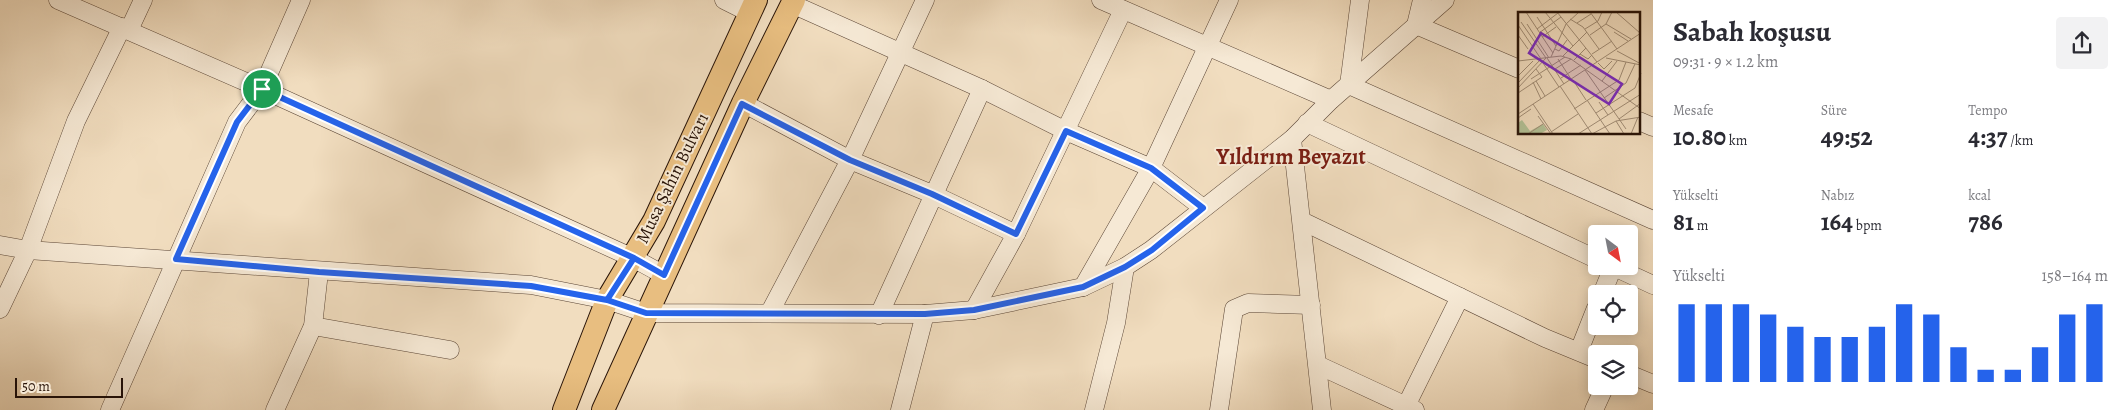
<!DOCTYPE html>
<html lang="tr">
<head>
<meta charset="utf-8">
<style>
	body { margin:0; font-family:Alegreya,serif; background:#f2f2f3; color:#2b2b33; height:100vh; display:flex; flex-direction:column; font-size:19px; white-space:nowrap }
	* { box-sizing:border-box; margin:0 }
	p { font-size:16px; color:#7c7c81 }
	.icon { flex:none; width:28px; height:28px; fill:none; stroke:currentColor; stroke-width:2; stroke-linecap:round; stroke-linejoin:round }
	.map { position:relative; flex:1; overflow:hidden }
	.details { display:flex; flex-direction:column; background:#fff; width:475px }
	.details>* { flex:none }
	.needle { width:32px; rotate:148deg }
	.controls { position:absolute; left:1588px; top:225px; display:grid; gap:10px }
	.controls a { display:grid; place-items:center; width:50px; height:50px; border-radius:5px; background:#fff; box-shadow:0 2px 12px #0003; font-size:25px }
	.scale { position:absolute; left:15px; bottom:12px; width:108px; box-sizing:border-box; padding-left:5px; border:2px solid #291408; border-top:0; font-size:14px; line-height:18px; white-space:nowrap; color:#291408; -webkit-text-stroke:4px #f6e9d5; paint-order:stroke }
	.pin { position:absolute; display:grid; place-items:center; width:42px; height:42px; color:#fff; margin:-21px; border:2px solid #fff; border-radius:50%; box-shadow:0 1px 5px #0007 }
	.round { display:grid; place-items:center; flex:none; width:52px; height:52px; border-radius:5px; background:#f2f2f3 }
	.summary { display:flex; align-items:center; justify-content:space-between; height:85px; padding:0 20px }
	h1 { font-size:28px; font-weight:700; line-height:38px }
	.figures { display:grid; grid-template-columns:repeat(3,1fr); gap:8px; height:85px; padding:5px 20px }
	.figures div { display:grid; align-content:center }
	.figures b { font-size:25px; font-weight:700 }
	.figures small { font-size:14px; font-weight:400 }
	.figures p { font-size:14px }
	.chart { height:140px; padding:10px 20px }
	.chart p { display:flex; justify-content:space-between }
	.chart svg { width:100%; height:90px; margin-top:5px; stroke:#2563eb; stroke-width:6 }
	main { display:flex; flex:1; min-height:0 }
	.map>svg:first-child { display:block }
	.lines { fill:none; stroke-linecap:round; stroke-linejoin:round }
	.minor-casing { stroke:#5b4636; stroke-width:19 }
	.major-casing { stroke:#291408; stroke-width:24 }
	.minor { stroke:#f6e9d5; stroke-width:18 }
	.major { stroke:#e8be80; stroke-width:22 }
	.route-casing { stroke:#fff; stroke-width:10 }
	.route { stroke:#2563eb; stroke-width:6 }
	.labels { text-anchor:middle; stroke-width:4; stroke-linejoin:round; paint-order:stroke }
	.street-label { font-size:18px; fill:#291408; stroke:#f6e9d5 }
	.district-label { font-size:22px; font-weight:bold; fill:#7a1f14; stroke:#f6e9d5 }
	.inset-road { fill:none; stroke:#a18d76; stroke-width:1 }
	.view { fill:#7b2cbf; fill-opacity:0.15; stroke:#7b2cbf; stroke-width:2.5 }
	.inset-edge { fill:none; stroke:#291408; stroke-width:2.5 }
</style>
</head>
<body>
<main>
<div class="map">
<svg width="1653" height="410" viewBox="0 0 1653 410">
	<rect width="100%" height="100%" fill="#f1ddbf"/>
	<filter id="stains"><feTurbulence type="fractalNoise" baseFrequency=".004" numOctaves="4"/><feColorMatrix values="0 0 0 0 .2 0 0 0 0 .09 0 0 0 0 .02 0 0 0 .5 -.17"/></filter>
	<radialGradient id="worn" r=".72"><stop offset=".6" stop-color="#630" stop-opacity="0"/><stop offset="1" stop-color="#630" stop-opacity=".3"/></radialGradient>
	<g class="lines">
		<g class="minor-casing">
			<g id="minor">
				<polyline points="58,0 262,89 633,258 664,275"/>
				<polyline points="724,0 750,13"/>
				<polyline points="1101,0 1331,100"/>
				<polyline points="1360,0 1349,85 1653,220"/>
				<polyline points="1422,0 1416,25 1519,69"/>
				<polyline points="792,4 982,89 1066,131 1151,168 1203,208"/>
				<polyline points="129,30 143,0"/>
				<polyline points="743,103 850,160 932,194 1016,234"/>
				<polyline points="1639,121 1653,127"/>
				<polyline points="1307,123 1596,259"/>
				<polyline points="1292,139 1322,410"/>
				<polyline points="1302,221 1545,338 1596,359"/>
				<polyline points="0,245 28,250 531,285 607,300 646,313 925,314 974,310 1083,287 1125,267 1151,250 1292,139 1331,100 1445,0"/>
				<polyline points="1612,266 1653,285"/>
				<polyline points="1083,287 1151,168 1229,0"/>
				<polyline points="1602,294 1613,267"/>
				<polyline points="0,309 28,250 76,121 122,27"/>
				<polyline points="974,310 1016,234 1123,10"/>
				<polyline points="770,312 850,160 925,0"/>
				<polyline points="879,315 982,89"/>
				<polyline points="313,326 450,350"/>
				<polyline points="1579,351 1596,308"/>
				<polyline points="1318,365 1415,410"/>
				<polyline points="1629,374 1653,384"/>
				<polyline points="1406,406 1460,297"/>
				<polyline points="110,410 237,122 262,89 301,0"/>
				<polyline points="275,410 313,326 319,272"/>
				<polyline points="900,410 925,314"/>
				<polyline points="1094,410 1116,323 1125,267"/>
				<polyline points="1219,410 1234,309 1248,303 1311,305"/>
				<polyline points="1594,410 1605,386"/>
			</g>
		</g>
		<g class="major-casing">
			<g id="major">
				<polyline points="564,410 607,300 654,221 756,0"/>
				<polyline points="603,410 743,103 794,0"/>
			</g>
		</g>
		<use href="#minor" class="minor"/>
		<use href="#major" class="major"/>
	</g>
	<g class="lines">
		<g class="route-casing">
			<polyline id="route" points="262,89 634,258 607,300 646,313 925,314 974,310 1083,287 1125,267 1152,250 1203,208 1151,168 1066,131 1016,234 932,194 850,160 742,104 664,275 634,258 607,300 531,286 319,272 176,259 237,122 262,89"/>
		</g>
		<use href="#route" class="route"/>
	</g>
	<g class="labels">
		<g class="street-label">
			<text transform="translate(672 178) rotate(-64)" y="6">Musa Şahin Bulvarı</text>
		</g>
		<g class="district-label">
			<text x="1291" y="164">Yıldırım Beyazıt</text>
		</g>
	</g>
	<g transform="translate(1518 12)">
		<rect width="122" height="122" fill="#f1ddbf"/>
		<path d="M4,108L12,119L25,112L29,118L22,122H0V111Z" fill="#b3c297"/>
		<path class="inset-road" d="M8,0L35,41M27,0L55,34M39,0L79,50M72,0L99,37M98,0L122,21M19,5L38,34M52,7L65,15L81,37M59,11L73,2M9,12L31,46M88,12L113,27M0,13L23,47L0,71M19,17L40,1M67,17L80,9L84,0M96,20L110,29M21,21L43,5M0,23L10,37M72,23L88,12L94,0M24,25L38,15M37,37L41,39L49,28M99,39L123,52M62,42L70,47L74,43M74,42L94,29M45,44L69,20M33,45L48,12L61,0M29,46L46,72M88,46L123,53M40,47L53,67M56,48L68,36M0,49L43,44L53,47L123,97M25,51L41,75M80,51L86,57L94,49M37,57L53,47M67,58L108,117M0,64L15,49M43,66L63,53M13,67L47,45M55,68L68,88M18,69L27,84M84,69L99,49M15,70L23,87M42,74L74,122M0,76L28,46L3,10M0,81L24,65L18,57M86,86L108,71L117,52M69,88L92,122M81,90L90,103M15,92L35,122M56,97L101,68L108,50M78,101L117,76L123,61M0,102L123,21M20,104L33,122M0,106L13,97M101,107L123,91M98,109L106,122M33,120L60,102M10,122L25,112M60,122L123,82M74,122L98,109L123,105M113,122L120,105"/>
		<path class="view" d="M23,21L104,72L91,92L11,41Z"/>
		<rect width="122" height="122" class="inset-edge"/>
	</g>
	<rect width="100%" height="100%" filter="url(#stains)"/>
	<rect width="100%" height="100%" fill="url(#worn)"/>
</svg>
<div class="controls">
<a><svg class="needle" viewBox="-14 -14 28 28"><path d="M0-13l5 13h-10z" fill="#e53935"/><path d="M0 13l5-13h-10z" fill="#7c7c81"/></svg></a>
<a><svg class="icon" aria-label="locate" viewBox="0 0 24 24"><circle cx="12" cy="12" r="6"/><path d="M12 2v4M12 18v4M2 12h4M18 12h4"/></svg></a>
<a><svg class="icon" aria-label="layers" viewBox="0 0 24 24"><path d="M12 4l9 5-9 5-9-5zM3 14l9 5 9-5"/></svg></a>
</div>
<div class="scale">50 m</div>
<div class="pin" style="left:262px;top:89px;background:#1e9e55"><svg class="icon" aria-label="arrive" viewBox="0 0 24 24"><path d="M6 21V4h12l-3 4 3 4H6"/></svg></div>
</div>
<section class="details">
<div class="summary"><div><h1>Sabah koşusu</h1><p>09:31 · 9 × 1.2 km</p></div><a class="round"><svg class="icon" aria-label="share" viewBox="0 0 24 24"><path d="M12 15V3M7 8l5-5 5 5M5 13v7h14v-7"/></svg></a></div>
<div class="figures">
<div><p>Mesafe</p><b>10.80<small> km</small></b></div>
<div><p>Süre</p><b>49:52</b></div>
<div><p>Tempo</p><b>4:37<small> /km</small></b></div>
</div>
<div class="figures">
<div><p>Yükselti</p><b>81<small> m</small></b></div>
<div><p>Nabız</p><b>164<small> bpm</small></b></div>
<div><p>kcal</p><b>786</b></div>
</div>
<div class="chart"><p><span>Yükselti</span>158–164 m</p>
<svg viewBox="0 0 160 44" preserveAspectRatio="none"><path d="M5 44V6M15 44V6M25 44V6M35 44V11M45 44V17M55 44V22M65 44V22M75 44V17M85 44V6M95 44V11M105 44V27M115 44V38M125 44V38M135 44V27M145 44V11M155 44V6"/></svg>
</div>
</section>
</main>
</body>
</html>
